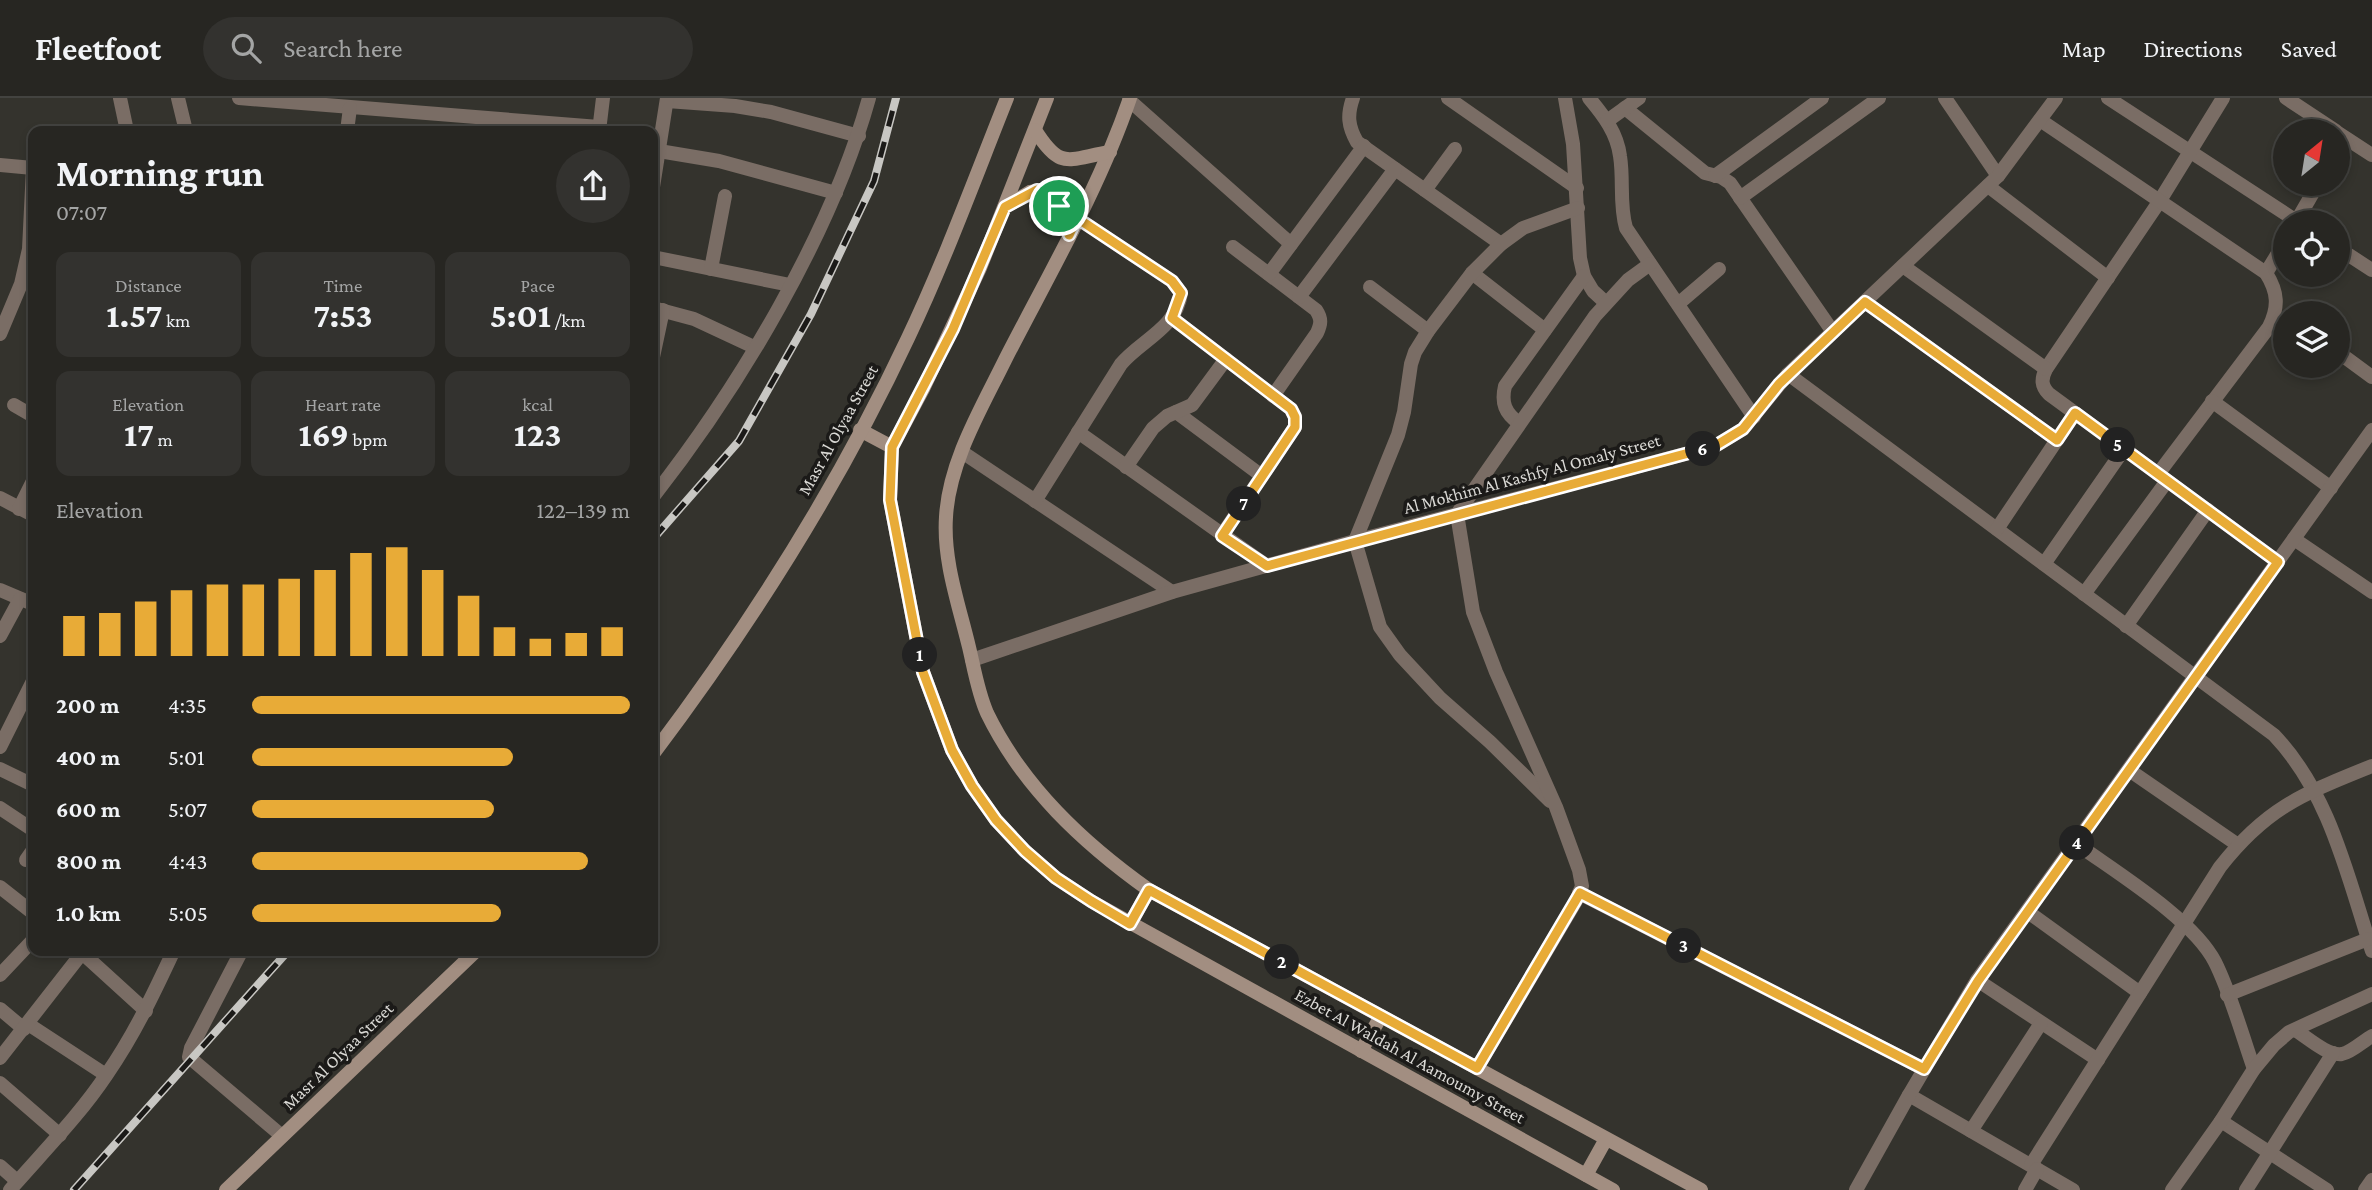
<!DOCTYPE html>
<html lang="en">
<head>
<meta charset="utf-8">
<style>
	body { margin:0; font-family:"Crimson Pro",serif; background:#33322f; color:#f1f3f6; height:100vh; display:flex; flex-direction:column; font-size:26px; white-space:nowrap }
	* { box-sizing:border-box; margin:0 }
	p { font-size:23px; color:#a4a5a5 }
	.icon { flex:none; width:38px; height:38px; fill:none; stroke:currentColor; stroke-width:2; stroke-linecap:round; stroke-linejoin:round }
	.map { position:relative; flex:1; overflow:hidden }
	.panel { position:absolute; left:28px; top:28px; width:630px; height:830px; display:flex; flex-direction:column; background:#272622; border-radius:14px; box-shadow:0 4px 10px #0003,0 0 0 2px #434340 }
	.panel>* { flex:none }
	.needle { width:46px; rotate:30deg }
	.fabs { position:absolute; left:2273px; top:21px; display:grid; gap:14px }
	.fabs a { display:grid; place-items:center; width:77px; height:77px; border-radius:50%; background:#272622; box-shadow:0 4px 10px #0003,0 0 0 2px #434340; font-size:35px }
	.pin { position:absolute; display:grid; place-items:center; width:60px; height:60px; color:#fff; margin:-30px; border:4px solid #fff; border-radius:50%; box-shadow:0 2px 7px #0007 }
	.km { position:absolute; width:35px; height:35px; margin:-18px; border-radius:50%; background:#222; color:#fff; font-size:19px; line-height:35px; text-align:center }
	.round { display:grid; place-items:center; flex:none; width:74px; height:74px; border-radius:37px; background:#33322f }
	.head { display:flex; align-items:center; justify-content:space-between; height:119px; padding:0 28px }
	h1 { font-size:38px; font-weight:700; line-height:52px }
	.figures { display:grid; grid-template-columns:repeat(3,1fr); gap:10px; height:119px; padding:7px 28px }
	.figures div { display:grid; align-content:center; border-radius:14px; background:#33322f; text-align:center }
	.figures b { font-size:35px; font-weight:700 }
	.figures small { font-size:19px; font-weight:400 }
	.figures p { font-size:19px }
	.chart { height:196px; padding:14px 28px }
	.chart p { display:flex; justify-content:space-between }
	.chart svg { width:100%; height:126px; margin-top:7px; stroke:#e8ab37; stroke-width:6 }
	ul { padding:0 28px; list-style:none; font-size:23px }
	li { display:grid; grid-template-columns:112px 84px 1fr; align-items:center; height:52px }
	li i { height:18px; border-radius:9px; background:#e8ab37 }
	header { display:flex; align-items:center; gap:42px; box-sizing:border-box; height:98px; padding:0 35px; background:#272622; border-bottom:2px solid #434340 }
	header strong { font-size:33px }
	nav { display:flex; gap:38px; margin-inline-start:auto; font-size:24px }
	.search { width:490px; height:63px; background:#33322f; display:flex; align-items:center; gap:18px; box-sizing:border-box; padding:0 24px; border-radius:38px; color:#a4a5a5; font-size:26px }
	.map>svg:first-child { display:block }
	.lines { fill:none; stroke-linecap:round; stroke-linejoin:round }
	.street { stroke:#7a6d65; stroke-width:14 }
	.secondary { stroke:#a28e81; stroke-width:14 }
	.rail-casing { stroke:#c8c7c3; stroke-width:8 }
	.rail { stroke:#1b1a18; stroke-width:5; stroke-dasharray:16; stroke-linecap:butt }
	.route-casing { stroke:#fff; stroke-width:14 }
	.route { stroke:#e8ab37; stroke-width:9 }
	.labels { text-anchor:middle; stroke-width:7; stroke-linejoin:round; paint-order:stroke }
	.street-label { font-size:18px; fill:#dad9d5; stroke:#1b1a18 }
</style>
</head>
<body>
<header>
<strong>Fleetfoot</strong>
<div class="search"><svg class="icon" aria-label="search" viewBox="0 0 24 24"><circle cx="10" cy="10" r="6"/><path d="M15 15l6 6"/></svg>Search here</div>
<nav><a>Map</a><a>Directions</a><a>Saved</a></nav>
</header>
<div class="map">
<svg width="2372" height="1092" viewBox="0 0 2372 1092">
	<rect width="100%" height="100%" fill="#34332d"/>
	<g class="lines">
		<g class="street">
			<polyline points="120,0 127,33"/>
			<polyline points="178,0 186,33"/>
			<polyline points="239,0 599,29"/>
			<path d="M1353,0C1347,17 1348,28 1357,44L1501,146"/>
			<polyline points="1448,0 1577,90"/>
			<polyline points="1565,0 1573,46 1580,160 1584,178 1593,193 1606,205"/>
			<path d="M1589,0C1604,18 1617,35 1620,58C1624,83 1619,106 1626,130L1754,319"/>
			<polyline points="1945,0 1998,78"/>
			<polyline points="2108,0 2298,124"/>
			<path d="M2223,0L2159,104L2046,271C2041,281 2041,288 2049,296L2278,464"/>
			<polyline points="2286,0 2336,33"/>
			<polyline points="1129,2 1291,146"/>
			<polyline points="667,3 735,8 771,14 859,38"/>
			<polyline points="1625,10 1705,75 1721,79 1730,85 1833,234"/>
			<path d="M2040,22L2266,175C2278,194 2279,209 2269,229L2158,376"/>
			<polyline points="1607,23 1639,0"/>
			<polyline points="347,33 350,10"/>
			<polyline points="599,33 603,0"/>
			<polyline points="2338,35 2372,57"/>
			<polyline points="659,53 719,63 836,95"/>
			<polyline points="0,67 33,70"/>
			<polyline points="1715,78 1822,0"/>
			<polyline points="1988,88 2108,180"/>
			<polyline points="653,89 667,0"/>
			<polyline points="1425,92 1455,51"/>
			<polyline points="1740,100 1879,0"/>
			<polyline points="2296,124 2318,86"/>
			<path d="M1233,149L1316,212C1322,221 1321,226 1317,235L1273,298"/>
			<polyline points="2338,150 2372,172"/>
			<polyline points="653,159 790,187"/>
			<polyline points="1903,168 2046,271"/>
			<polyline points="711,171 725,98"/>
			<polyline points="1472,175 1545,232"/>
			<polyline points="2266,175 2286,142"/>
			<polyline points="1269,176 1364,48"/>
			<polyline points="1370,189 1428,233"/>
			<polyline points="1299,199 1395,71"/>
			<polyline points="1865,204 2057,342"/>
			<polyline points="1678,206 1719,171"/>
			<polyline points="653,210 694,221 754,249"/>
			<polyline points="1172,220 1291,311 1295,319 1295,329 1222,437"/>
			<polyline points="0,236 21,186 29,151 33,70"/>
			<polyline points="2338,254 2372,279"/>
			<polyline points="653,259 663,212"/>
			<path d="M1788,276L2274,637C2330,696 2347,777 2372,853"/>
			<polyline points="2212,303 2331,390"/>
			<polyline points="14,307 33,318"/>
			<polyline points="1176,314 1262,378"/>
			<path d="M1519,325C1505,315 1501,305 1505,288L1584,178"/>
			<polyline points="1078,334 1267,468"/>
			<polyline points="962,354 1172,494"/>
			<polyline points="1126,369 1153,330 1167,318 1192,307 1226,261"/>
			<path d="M653,399C740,288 831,136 869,0"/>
			<polyline points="0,400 33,417"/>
			<path d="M1035,403L1121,266C1141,242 1177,230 1181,195L1172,183L1077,120"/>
			<polyline points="19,411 33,383"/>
			<polyline points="1997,431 2075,315"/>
			<polyline points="2294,441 2372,494"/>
			<polyline points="2044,466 2124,351"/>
			<polyline points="0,492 33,506"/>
			<polyline points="2084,496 2167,383"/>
			<polyline points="2126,528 2208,412"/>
			<polyline points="0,538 20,501"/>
			<polyline points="972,562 1172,494 1355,443 1715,348 1743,331 1788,276 1998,78 2056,0"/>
			<polyline points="0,649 33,583"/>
			<polyline points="0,671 33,687"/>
			<polyline points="2129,672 2238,747"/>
			<polyline points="1550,703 1490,644 1440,600 1400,557 1380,529 1355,443 1398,337 1404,314 1411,266 1415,254 1428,233 1472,175 1501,146 1523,130 1578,110"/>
			<polyline points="0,710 33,732"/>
			<path d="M2077,746C2117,775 2193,821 2215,864C2231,896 2242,937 2254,971"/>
			<polyline points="26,762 33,752"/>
			<polyline points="0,789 33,815"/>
			<polyline points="1579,795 1924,971"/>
			<polyline points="2028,814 2140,895"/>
			<polyline points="79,852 146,913"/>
			<polyline points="242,852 191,950 189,959 282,1038"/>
			<polyline points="0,877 33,842"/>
			<polyline points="1977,882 2098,962"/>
			<polyline points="2227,897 2368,841"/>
			<polyline points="0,911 24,931"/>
			<polyline points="28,926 106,977"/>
			<path d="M2295,932C2307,939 2327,958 2342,956C2352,954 2363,943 2372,938"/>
			<polyline points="0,960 82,855"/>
			<polyline points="1477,970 1576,803 1582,788 1579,772 1556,709 1496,574 1473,514 1457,416 1595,218 1628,182 1650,166"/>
			<polyline points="0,985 60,1037"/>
			<polyline points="1909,997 2073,1092"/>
			<polyline points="2221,1023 2327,1092"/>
			<polyline points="1971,1033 2041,925"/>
			<path d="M2031,1067L2220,769C2267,709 2303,696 2372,668"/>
			<polyline points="0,1068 17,1083"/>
			<path d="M10,1092C43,1054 79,1018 107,976C134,937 154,895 174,852"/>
			<polyline points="1856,1092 1909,997 1977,882 2372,332"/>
			<polyline points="2025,1092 2037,1071"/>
			<polyline points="2172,1092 2221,1023 2254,971 2274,947 2289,934 2372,896"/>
			<polyline points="2246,1092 2333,955"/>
			<polyline points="2365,1092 2372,1082"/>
		</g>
		<g class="secondary">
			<polyline points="1047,0 980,170 923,291 892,349 890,402 923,574 952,652 972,688 996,722 1025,753 1056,780 1091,803 1613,1092"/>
			<path d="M1130,0C1099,91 1049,176 1005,262C981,311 949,364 946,419C943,463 959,507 969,549C974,570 978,595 987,615C1023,689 1083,745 1149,792L1701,1092"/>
			<path d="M1035,32C1061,73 1067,61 1110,54"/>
			<polyline points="1005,109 1030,94 1044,92 1056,101 1069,137"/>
			<polyline points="860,332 892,349"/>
			<path d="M653,656C751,526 839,387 908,240C945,162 975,80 1007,0"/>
			<polyline points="1130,826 1149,792"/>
			<polyline points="1361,953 1381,918"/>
			<polyline points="1586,1077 1606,1041"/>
			<polyline points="226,1092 477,852"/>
		</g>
		<g class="rail-casing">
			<g id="rail">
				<polyline points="653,441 739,343 811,216 874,83 896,0"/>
				<polyline points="74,1092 289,852"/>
			</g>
		</g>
		<use href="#rail" class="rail"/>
	</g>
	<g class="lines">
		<g class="route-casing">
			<path id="route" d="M1037,92C1060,93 1062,118 1069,137L1077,120L1172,183L1181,195L1172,220L1291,311L1295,319V329L1222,438L1267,468L1715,348L1743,331L1779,286L1865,204L2057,342L2075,315L2278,464L1978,883L1924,971L1580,795L1477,970L1149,792L1130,826L1091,803L1056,780L1025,753L996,722L972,688L952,652L923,574L890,402L892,349L953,231L1005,109Z"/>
		</g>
		<use href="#route" class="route"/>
	</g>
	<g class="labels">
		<g class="street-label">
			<text transform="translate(838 332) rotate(-61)" y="6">Masr Al Olyaa Street</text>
			<text transform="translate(1532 376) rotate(-15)" y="6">Al Mokhim Al Kashfy Al Omaly Street</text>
			<text transform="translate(338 958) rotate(-44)" y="6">Masr Al Olyaa Street</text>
			<text transform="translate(1410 958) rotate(29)" y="6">Ezbet Al Waldah Al Aamoumy Street</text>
		</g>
	</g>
</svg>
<div class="fabs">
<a><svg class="needle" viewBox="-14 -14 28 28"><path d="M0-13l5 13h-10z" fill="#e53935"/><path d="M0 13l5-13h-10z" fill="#a4a5a5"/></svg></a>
<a><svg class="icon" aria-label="locate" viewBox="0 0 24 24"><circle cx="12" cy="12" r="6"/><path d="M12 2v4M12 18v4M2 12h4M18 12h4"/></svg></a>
<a><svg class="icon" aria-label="layers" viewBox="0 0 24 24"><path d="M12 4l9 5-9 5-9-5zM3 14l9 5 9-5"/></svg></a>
</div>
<div class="pin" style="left:1059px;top:108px;background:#1e9e55"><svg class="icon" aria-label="arrive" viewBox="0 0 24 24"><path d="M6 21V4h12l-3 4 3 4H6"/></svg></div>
<b class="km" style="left:920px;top:557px">1</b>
<b class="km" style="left:1282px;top:864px">2</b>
<b class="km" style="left:1684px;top:848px">3</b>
<b class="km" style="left:2077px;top:745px">4</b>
<b class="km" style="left:2118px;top:347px">5</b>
<b class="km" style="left:1703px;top:351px">6</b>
<b class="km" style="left:1244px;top:406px">7</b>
<section class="panel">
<div class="head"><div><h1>Morning run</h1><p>07:07</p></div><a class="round"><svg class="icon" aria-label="share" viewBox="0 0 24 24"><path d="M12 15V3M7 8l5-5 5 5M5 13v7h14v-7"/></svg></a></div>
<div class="figures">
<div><p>Distance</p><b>1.57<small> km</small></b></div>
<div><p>Time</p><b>7:53</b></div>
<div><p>Pace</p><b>5:01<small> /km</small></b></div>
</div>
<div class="figures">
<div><p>Elevation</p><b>17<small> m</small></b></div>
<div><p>Heart rate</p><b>169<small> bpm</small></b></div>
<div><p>kcal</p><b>123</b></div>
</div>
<div class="chart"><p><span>Elevation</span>122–139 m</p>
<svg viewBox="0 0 160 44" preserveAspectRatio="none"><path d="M5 44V30M15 44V29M25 44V25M35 44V21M45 44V19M55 44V19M65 44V17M75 44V14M85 44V8M95 44V6M105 44V14M115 44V23M125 44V34M135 44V38M145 44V36M155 44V34"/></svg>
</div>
<ul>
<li><b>200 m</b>4:35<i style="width:100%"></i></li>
<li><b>400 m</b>5:01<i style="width:69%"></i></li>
<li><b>600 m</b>5:07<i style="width:64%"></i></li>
<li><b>800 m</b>4:43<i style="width:89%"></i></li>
<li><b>1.0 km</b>5:05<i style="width:66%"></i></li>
</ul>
</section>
</div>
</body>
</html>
